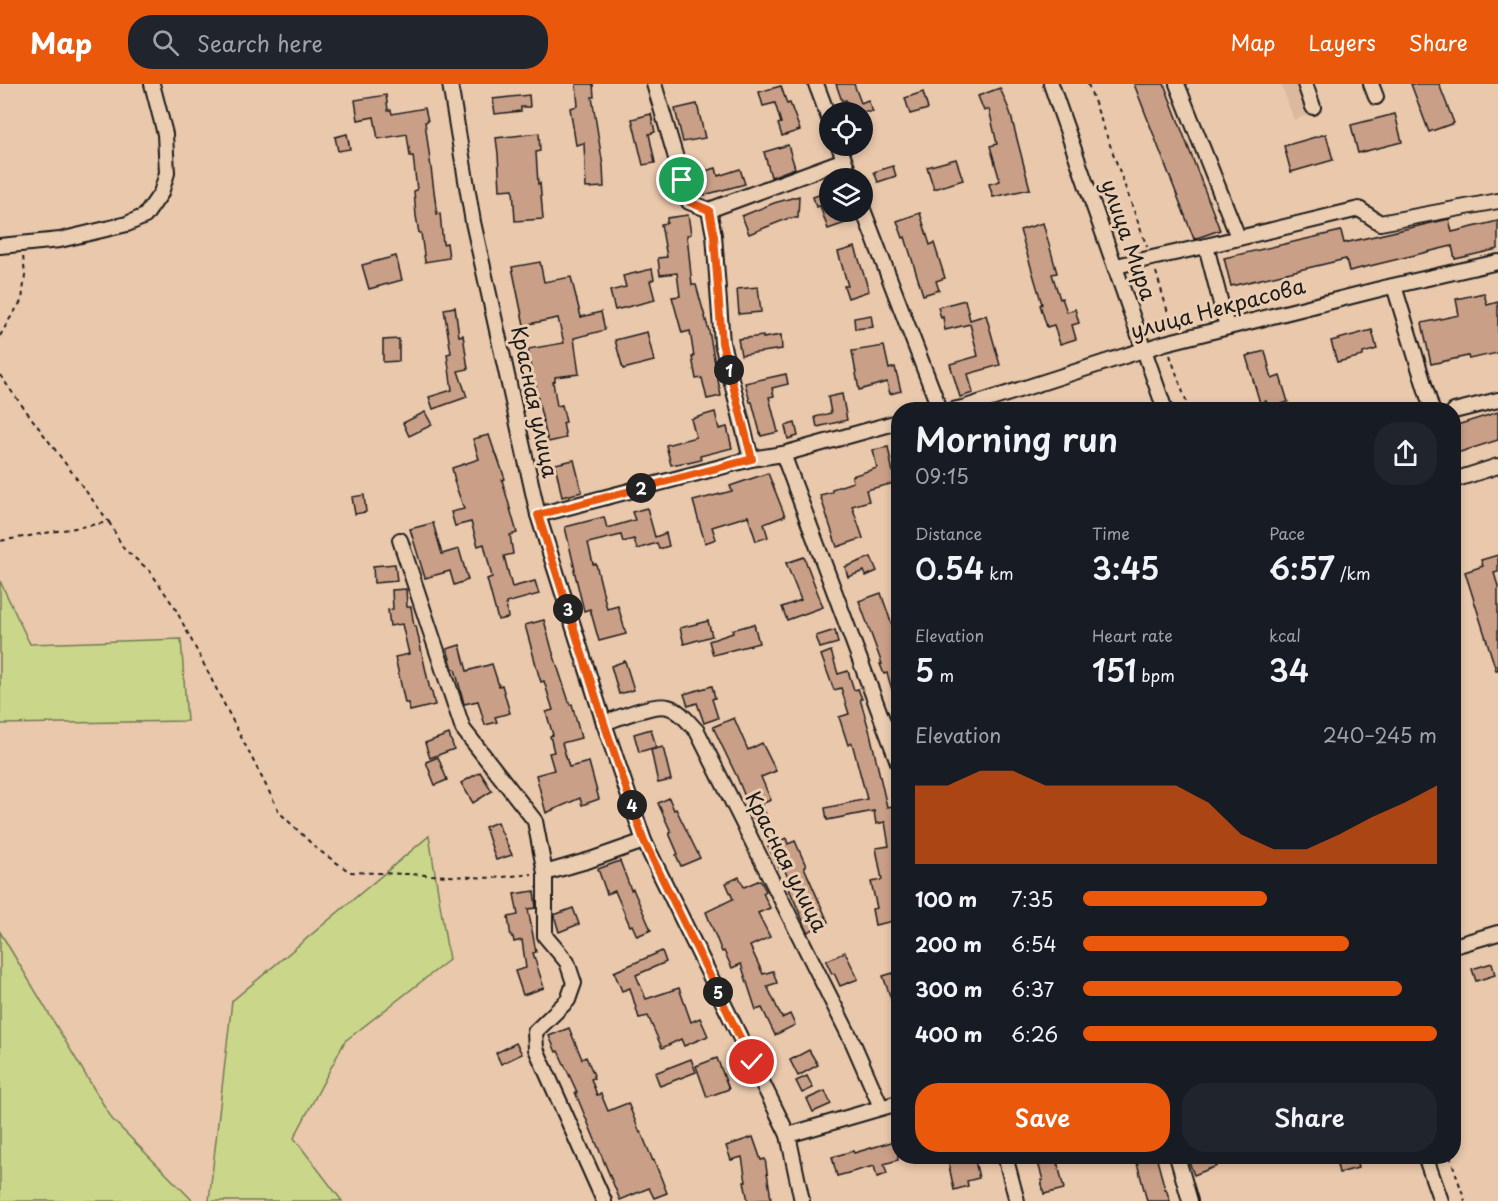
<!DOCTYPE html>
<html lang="en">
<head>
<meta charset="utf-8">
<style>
	body { margin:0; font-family:"Playpen Sans",sans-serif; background:#20242c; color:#f1f3f6; height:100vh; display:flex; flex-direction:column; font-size:22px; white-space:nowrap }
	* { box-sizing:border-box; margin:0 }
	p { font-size:20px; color:#9ea1a6 }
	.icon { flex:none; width:33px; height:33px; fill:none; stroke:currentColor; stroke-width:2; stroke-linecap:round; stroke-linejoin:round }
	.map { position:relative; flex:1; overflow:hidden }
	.drawer { position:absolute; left:891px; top:318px; width:570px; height:762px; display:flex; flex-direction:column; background:#171b24; border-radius:24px; box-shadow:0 3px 9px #0003 }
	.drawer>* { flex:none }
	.fabs { position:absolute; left:819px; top:18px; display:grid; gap:12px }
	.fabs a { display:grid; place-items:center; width:54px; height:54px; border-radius:50%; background:#171b24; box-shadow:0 3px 9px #0003; font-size:30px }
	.pin { position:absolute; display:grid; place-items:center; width:51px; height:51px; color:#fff; margin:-26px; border:3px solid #fff; border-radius:50%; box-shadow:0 2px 6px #0007 }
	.km { position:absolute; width:30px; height:30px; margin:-15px; border-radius:50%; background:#222; color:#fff; font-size:16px; line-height:30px; text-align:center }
	.round { display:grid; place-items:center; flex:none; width:63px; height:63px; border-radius:24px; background:#20242c }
	.head { display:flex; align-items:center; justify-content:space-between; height:102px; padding:0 24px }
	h1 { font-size:33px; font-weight:600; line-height:45px }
	.metrics { display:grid; grid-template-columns:repeat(3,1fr); gap:9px; height:102px; padding:6px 24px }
	.metrics div { display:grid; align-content:center }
	.metrics b { font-size:30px; font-weight:600 }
	.metrics small { font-size:16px; font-weight:400 }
	.metrics p { font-size:16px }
	.chart { height:168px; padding:12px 24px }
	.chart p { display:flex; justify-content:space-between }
	.chart svg { width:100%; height:108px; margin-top:6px; fill:#ea580c; opacity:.7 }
	.cta { display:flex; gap:12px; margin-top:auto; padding:12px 24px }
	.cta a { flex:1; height:69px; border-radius:24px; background:#ea580c; color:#fff; font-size:24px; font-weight:600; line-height:69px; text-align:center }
	.cta a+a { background:#20242c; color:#f1f3f6 }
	ul { padding:0 24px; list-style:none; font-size:20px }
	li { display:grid; grid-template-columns:96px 72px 1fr; align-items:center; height:45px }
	li i { height:15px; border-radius:8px; background:#ea580c }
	header { display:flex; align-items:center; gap:36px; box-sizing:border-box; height:84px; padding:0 30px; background:#ea580c; color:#fff }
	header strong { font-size:28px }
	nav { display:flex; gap:33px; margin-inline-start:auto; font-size:21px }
	.search { width:420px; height:54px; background:#20242c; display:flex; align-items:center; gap:15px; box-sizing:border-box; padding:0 21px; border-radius:24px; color:#9ea1a6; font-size:22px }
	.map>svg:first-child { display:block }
	.built { fill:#dcb99e }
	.green { fill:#cad78a; stroke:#737a53; stroke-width:1.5 }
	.building { fill:#ca9f87; stroke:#1c1c1c; stroke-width:1.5 }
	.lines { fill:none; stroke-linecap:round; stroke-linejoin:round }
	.minor-casing { stroke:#1c1c1c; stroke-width:18 }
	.path { stroke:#1c1c1c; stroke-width:2; stroke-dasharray:4.5 4.5; stroke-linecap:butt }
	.minor { stroke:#ebcdb1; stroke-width:14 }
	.route-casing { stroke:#fff; stroke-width:12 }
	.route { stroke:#ea580c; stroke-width:8 }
	.labels { text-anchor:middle; stroke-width:6; stroke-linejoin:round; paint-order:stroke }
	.street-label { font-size:21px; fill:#1c1c1c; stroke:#ebcdb1 }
</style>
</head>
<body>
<header>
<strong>Map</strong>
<div class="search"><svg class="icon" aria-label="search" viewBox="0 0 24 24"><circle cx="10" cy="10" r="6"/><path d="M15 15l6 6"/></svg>Search here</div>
<nav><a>Map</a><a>Layers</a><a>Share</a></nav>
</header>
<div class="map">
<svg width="1498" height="1117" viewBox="0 0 1498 1117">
	<rect width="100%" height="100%" fill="#eac8ac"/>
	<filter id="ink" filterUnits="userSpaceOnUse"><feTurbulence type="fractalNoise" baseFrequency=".0167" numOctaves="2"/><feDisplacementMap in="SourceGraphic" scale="12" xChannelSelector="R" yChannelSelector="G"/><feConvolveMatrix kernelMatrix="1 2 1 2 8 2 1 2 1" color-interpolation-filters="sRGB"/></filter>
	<g filter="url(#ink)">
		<polygon class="built" points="1281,0 1297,0 1308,31 1294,36"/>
		<g class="green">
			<polygon points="0,497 30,560 181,555 187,637 0,640"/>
			<polygon points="429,752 449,876 345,957 294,1054 342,1117 209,1117 232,917"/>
			<polygon points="0,848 112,1035 193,1117 0,1117"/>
		</g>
		<g class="building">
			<polygon points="576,0 593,0 594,13 592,13 603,82 604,103 586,104 584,59 576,61 570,24 578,22"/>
			<polygon points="836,0 854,0 861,19 868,16 873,28 839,28 839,27 849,23 846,16 842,17"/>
			<polygon points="1134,0 1164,0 1220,146 1194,155"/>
			<polygon points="1411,0 1439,0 1454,39 1429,48"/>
			<polygon points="781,2 787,20 790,19 800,46 782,52 778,40 781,39 775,19 763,22 759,8"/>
			<polygon points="1000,4 1010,28 1030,105 993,113 989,100 1000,97 990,62 997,60 989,25 984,27 978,12"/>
			<polygon points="923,8 928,25 910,30 905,14"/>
			<polygon points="386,11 388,26 391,26 392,30 425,24 428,37 425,38 437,130 440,129 443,160 447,159 449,174 425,178 421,149 419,149 416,132 414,107 417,106 413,72 410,72 407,50 378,55 374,33 358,36 355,16"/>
			<polygon points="529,11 530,23 521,23 521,27 495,30 493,15"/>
			<polygon points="697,20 705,54 683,58 675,25"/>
			<polygon points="651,30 655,48 649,50 655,79 643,81 632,35"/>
			<polygon points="1395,30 1402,58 1358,69 1351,41"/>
			<polygon points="539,49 540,67 536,68 538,100 540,99 543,135 515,137 513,105 500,106 498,70 496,54"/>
			<polygon points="347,50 350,65 338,67 335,53"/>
			<polygon points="1326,50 1333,76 1291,88 1284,62"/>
			<polygon points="788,61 795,84 771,93 764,68"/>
			<polygon points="956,75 963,96 934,105 927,83"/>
			<polygon points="893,82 896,92 878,98 874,88"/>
			<polygon points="716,84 718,92 740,85 745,100 704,111 698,89"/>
			<polygon points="830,107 830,128 845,128 848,138 828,145 820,122 816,123 813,113"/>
			<polygon points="799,112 798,134 789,134 749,150 742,132 774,119"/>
			<polygon points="920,129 930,161 934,159 945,194 936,197 939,206 923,211 905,153 903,154 897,137"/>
			<polygon points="688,131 691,150 687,151 692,201 696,201 709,247 721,312 707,315 702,294 696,295 692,273 694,273 690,247 682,249 672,213 680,212 677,189 660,191 658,174 667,173 661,140 667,139 667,134"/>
			<polygon points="1449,135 1452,148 1498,137 1498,165 1455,175 1452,162 1349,187 1346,175 1231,202 1224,174 1341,147 1344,159"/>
			<polygon points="1043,139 1057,189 1052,190 1060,215 1062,214 1067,228 1075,225 1079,239 1072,241 1076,255 1060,260 1054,241 1047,243 1040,221 1042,220 1020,146"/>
			<polygon points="855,163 869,207 848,214 844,202 848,202 838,168"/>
			<polygon points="396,172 402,196 369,205 362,181"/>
			<polygon points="540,178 544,198 571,193 581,233 601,228 605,246 574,254 579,290 555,293 555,297 553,298 557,322 562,321 566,338 563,339 566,354 548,358 538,316 536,300 534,300 528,265 564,259 558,234 524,241 512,183"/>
			<polygon points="652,185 654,195 650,197 655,216 615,226 610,207 626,203 623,192"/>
			<polygon points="758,203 761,228 739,230 737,205"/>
			<polygon points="1484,209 1487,221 1498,218 1498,269 1469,275 1468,272 1431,280 1422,239 1459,231 1456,215"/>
			<polygon points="965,216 970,236 986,231 1000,281 968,290 973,309 960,313 950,280 978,272 970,240 945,246 943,233 941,234 938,223"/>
			<polygon points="455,223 459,252 463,251 468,285 458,287 467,313 433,325 429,313 452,306 447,270 451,269 444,225"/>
			<polygon points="871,231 873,243 855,245 854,234"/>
			<polygon points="1372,246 1377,265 1363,269 1363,272 1337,278 1331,257"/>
			<polygon points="647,248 654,277 623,285 615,256"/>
			<polygon points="781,251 782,265 741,271 738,255 763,252 763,254"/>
			<polygon points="399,255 399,277 383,278 383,256"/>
			<polygon points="884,262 889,285 895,283 901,307 890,310 887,298 859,306 852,267"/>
			<polygon points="1265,267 1272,295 1280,292 1288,318 1268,324 1266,317 1260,319 1246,272"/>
			<polygon points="786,290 788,300 772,304 774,312 769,313 778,348 761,352 752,318 750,318 745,299"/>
			<polygon points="842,310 847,336 817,343 815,333 831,329 828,313"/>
			<polygon points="425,328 432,341 409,352 403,339"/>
			<polygon points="715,328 719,345 727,343 732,364 700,372 701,376 688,379 688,378 671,381 666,361 696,353 691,335"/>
			<polygon points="1498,328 1498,356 1454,370 1454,342"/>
			<polygon points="795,339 798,352 788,355 785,342"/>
			<polygon points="489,351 495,369 496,369 505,395 502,396 517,449 510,451 513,470 504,472 512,503 535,497 539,510 506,519 508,534 498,536 487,495 492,493 484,460 478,462 471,438 455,442 451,428 464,425 454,397 455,397 452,384 479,375 473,355"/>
			<polygon points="888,363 895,399 866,406 869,417 852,422 863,454 837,463 820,411 832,408 832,405 853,398 852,392 877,384 873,366"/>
			<polygon points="574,376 582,408 562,413 555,380"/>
			<polygon points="768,389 785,432 764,440 768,453 756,457 748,432 712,443 716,455 705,459 693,417 732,407 730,402"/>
			<polygon points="364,411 366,428 355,430 352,413"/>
			<polygon points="647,424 655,453 666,449 669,462 659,465 657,459 637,465 634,455 623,458 621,451 588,459 593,480 596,480 607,525 618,522 626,550 599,557 590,525 584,527 574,486 575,486 565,443 604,433 607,444 635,436 632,428"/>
			<polygon points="433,439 442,470 459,465 468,496 454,501 450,487 425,494 410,445"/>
			<polygon points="1498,471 1498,488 1494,489 1498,502 1498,586 1496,586 1465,488 1483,482 1481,476"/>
			<polygon points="804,473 823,523 787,536 782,523 801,516 786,479"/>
			<polygon points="871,473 877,487 866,492 864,487 848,493 845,483"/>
			<polygon points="395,480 397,497 374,499 373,482"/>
			<polygon points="406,505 407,523 411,523 414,542 416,542 430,606 431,605 435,621 410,627 408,619 405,619 395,573 409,570 402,540 390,542 388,526 393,525 392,506"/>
			<polygon points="881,509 898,559 898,619 896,619 887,589 884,590 880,580 882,580 859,517"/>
			<polygon points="544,536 552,566 570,621 572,620 581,654 562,659 569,683 589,678 599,715 582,721 580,714 546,729 536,691 554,686 549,669 554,668 550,652 553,651 546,628 553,626 544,597 541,598 539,592 525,541"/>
			<polygon points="708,537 712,552 684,560 680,544"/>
			<polygon points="754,540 759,559 713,571 709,557 733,549 732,546"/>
			<polygon points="835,546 838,559 820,564 816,552"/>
			<polygon points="460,561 467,587 492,580 499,602 502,601 510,629 495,633 497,638 485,641 478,617 464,620 455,585 453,585 447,565"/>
			<polygon points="831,567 838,590 848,587 854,606 858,605 862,615 860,615 870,649 887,723 894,722 898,743 898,836 875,841 872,825 877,824 871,798 882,796 876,764 889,762 885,738 876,740 874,727 827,736 825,724 867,715 852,659 848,661 839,633 849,630 841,604 834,606 821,571"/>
			<polygon points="625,577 634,606 619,610 611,582"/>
			<polygon points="712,602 715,614 712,615 718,634 704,639 697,619 688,622 684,610"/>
			<polygon points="734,634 748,666 762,659 776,687 761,693 771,716 761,720 766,730 754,735 737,693 713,643"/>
			<polygon points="651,645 656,663 639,668 634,650"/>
			<polygon points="449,650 454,665 430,674 425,659"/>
			<polygon points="663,663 671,696 658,699 651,666"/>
			<polygon points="438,673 447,696 435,701 426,678"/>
			<polygon points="480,688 492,707 473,719 461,699"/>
			<polygon points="669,714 674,726 676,725 700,774 681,782 676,771 678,770 669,749 671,748 658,719"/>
			<polygon points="497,738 512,771 496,776 485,743"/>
			<polygon points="786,754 788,760 795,757 806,782 804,783 828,838 808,848 789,805 793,804 784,785 780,786 768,762"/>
			<polygon points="620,777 631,806 633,805 651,846 637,852 632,841 630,842 615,807 607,810 598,785"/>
			<polygon points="739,793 744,803 760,796 766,807 763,809 770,824 758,829 770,853 750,862 763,890 773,887 777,899 767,902 782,934 790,930 795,941 775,951 762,924 756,926 741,880 732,884 724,867 722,868 706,828 733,815 726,799"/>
			<polygon points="534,807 536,824 528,825 536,868 533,869 544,904 523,911 515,887 526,884 522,856 514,858 513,853 511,853 508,833 518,831 514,810"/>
			<polygon points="573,824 579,840 559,848 554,831"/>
			<polygon points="662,867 666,878 636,891 646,915 679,904 691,938 700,934 708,952 684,962 681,955 662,964 648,932 639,934 630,904 622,907 614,888"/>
			<polygon points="845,868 858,895 840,902 834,889 832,890 826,877"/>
			<polygon points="1492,879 1495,891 1476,897 1472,885"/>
			<polygon points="893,889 898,903 898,932 897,932 883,892"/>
			<polygon points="569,944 582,975 586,973 594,991 593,992 594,994 591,995 597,1011 601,1010 608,1027 628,1019 640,1049 641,1048 653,1077 654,1076 667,1109 654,1114 649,1104 620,1116 575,1008 577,1008 558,967 556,968 549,952"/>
			<polygon points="516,959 522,970 501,980 496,969"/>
			<polygon points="809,966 818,981 798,992 790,976"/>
			<polygon points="717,974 729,1005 707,1013 696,982"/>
			<polygon points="691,975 696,988 660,1002 655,989"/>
			<polygon points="807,992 813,1004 802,1009 796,997"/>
			<polygon points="825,1007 831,1020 813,1028 807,1015"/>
			<polygon points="753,1053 761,1076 765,1075 771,1115 748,1117 744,1098 746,1098 742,1073 731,1076 726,1062"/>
			<polygon points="898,1056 898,1076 884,1080 887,1090 877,1093 874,1082 837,1092 832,1073 853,1067 854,1069"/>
			<polygon points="947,1072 974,1072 979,1094 967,1097 968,1102 954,1106"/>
			<polygon points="1036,1072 1056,1072 1064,1105 1044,1110 1041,1096 1043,1096"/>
			<polygon points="1146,1072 1156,1072 1165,1105 1166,1105 1170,1117 1147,1117 1136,1075"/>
			<polygon points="1194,1072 1214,1072 1217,1082 1194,1091 1188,1075"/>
			<polygon points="1335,1072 1355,1072 1358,1084 1339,1089"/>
		</g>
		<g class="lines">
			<g class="minor-casing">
				<g id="minor">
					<polyline points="450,0 473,138 538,431 604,639 644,757 788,1051 802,1117"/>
					<polyline points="654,0 689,118 709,126 714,151 722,259 751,375"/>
					<polyline points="816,0 830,37"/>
					<polyline points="1051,0 1165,326"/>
					<polyline points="1177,0 1238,153"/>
					<polyline points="1305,0 1313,23"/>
					<polyline points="1371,0 1376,13"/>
					<polyline points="839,62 851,94"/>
					<polyline points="862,123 940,326"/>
					<polyline points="709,126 844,76"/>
					<polyline points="0,162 60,156 127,140 145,132 161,109 167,89 165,50 152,0"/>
					<polyline points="1206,162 1359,125 1380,139 1498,117"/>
					<polyline points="1116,182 1206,162 1227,243"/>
					<polyline points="1394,202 1432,326"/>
					<polyline points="953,326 966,323 1165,259 1384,204 1498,178"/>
					<polyline points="1454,327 1498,316"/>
					<polyline points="783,370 898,678"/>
					<polyline points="1454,396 1498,382"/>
					<polyline points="538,431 751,375 783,370 898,338"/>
					<polyline points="400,456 463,645 535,737 545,789 545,852 567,878 574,899 568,916 535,948 536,965 604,1117"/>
					<path d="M604,639C618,634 654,619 668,623C680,626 689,639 697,647L853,959L881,1023"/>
					<polyline points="545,789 590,776 644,757"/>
					<polyline points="1454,862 1498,849"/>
					<polyline points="788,1051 898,1019"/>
					<polyline points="1005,1072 1017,1117"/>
					<polyline points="1177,1072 1190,1117"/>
					<polyline points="1425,1072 1441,1117"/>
				</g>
			</g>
			<g class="path">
				<polyline points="1088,0 1147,163"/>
				<polyline points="1156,188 1171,239 1170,243"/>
				<polyline points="0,252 9,236 22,216 25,191 23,172"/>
				<polyline points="1170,271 1189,326"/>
				<polyline points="0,291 12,308 109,438 0,457"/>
				<polyline points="109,438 124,465 150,487 175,524 280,729 317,765 350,788 407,790 493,794 532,790"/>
				<polyline points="1450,1072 1465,1117"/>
			</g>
			<use href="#minor" class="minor"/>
		</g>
	</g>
	<g class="lines" filter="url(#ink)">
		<g class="route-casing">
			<polyline id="route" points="682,96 689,118 709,126 714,152 722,259 752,375 538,431 604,639 644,757 752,978"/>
		</g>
		<use href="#route" class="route"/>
	</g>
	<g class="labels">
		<g class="street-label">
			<text transform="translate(1128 156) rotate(71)" y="7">улица Мира</text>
			<text transform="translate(1218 225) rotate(-15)" y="7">улица Некрасова</text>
			<text transform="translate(534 318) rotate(78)" y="7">Красная улица</text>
			<text transform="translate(786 778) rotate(63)" y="7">Красная улица</text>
		</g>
	</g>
</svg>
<div class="fabs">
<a><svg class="icon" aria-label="locate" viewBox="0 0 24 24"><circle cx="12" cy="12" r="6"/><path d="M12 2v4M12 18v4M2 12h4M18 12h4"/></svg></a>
<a><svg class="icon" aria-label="layers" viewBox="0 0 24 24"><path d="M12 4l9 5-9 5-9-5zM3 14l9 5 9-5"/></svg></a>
</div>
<div class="pin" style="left:682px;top:96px;background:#1e9e55"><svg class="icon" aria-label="arrive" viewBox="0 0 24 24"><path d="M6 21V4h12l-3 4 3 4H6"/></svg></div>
<div class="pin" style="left:752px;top:978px;background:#d93025"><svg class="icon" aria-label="check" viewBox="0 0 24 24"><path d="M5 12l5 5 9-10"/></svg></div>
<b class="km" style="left:729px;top:286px">1</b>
<b class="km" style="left:641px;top:404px">2</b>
<b class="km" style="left:568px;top:525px">3</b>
<b class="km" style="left:632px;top:721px">4</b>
<b class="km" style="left:718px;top:908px">5</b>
<section class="drawer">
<div class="head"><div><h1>Morning run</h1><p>09:15</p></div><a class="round"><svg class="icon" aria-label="share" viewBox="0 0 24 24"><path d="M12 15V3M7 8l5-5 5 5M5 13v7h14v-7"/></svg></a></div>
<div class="metrics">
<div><p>Distance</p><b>0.54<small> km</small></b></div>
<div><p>Time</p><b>3:45</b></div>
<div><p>Pace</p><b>6:57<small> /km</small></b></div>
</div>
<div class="metrics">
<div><p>Elevation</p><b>5<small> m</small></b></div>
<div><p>Heart rate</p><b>151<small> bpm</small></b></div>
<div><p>kcal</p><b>34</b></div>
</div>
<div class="chart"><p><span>Elevation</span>240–245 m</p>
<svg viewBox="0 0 160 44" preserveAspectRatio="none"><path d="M0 44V12L10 12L20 6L30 6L40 12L50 12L60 12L70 12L80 12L90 19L100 32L110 38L120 38L130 32L140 25L150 19L160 12V44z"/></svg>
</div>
<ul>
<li><b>100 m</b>7:35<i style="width:52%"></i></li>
<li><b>200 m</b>6:54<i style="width:75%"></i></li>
<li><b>300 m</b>6:37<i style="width:90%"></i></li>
<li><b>400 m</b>6:26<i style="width:100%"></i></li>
</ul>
<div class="cta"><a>Save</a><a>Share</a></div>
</section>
</div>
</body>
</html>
